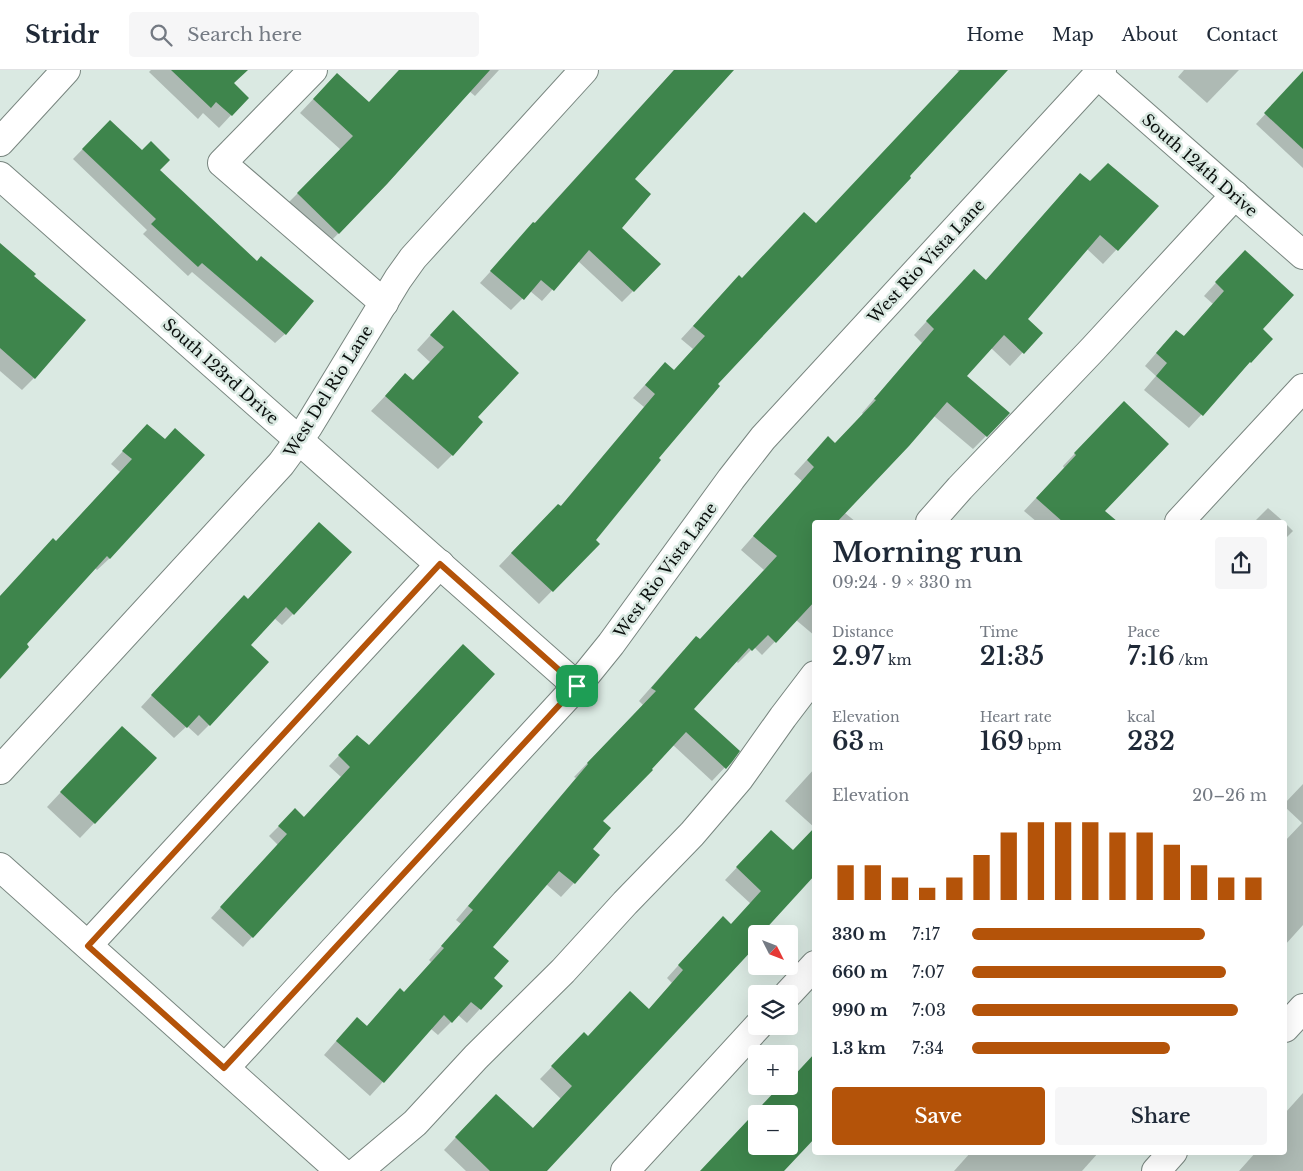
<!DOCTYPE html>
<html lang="en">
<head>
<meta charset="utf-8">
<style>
	body { margin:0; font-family:"Libre Baskerville",serif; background:#f6f6f7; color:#1f2937; height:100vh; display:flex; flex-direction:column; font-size:19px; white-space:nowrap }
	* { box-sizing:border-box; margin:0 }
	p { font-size:16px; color:#747a83 }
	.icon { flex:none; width:28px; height:28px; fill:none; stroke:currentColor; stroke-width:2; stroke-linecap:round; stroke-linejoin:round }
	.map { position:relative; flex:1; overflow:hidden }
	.panel { position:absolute; left:812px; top:450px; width:475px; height:635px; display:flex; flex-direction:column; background:#fff; border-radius:5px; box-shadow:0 5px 20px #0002 }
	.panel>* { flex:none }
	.needle { width:32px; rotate:132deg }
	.buttons { position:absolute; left:748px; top:855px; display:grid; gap:10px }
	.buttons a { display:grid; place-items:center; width:50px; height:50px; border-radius:5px; background:#fff; box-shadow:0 5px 20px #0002; font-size:25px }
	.pin { position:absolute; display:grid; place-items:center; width:42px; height:42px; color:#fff; margin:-21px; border-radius:10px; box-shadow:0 2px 8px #0006 }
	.round { display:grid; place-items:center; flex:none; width:52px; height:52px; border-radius:5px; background:#f6f6f7 }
	.overview { display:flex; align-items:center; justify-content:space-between; height:85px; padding:0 20px }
	h1 { font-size:28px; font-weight:600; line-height:38px }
	.figures { display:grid; grid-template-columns:repeat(3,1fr); gap:8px; height:85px; padding:5px 20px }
	.figures div { display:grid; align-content:center }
	.figures b { font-size:25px; font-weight:600 }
	.figures small { font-size:14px; font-weight:400 }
	.figures p { font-size:14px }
	.chart { height:140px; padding:10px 20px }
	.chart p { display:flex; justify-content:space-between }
	.chart svg { width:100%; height:90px; margin-top:5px; stroke:#b45309; stroke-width:6 }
	.button { display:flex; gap:10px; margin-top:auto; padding:10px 20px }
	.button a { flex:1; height:58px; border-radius:5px; background:#b45309; color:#fff; font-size:20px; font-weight:600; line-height:58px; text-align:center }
	.button a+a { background:#f6f6f7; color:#1f2937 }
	ul { padding:0 20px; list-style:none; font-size:16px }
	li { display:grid; grid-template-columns:80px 60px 1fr; align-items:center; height:38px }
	li i { height:12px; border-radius:6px; background:#b45309 }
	header { display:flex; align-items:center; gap:30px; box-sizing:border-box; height:70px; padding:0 25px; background:#fff; border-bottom:1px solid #e0e1e3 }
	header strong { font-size:24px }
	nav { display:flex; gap:28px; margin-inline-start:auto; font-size:18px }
	.search { width:350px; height:45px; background:#f6f6f7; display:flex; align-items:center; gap:12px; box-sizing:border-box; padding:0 18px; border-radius:5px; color:#747a83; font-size:19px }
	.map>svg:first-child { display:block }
	.shadow { fill:#0003; fill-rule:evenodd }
	.building { fill:#3e854c; fill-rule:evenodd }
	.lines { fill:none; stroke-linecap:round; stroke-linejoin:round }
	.minor-casing { stroke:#78857f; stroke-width:30 }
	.major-casing { stroke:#78857f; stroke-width:30 }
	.minor { stroke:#fff; stroke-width:28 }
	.major { stroke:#fff; stroke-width:28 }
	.route-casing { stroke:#fff; stroke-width:10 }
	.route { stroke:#b45309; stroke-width:6 }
	.labels { text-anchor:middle; stroke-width:5; stroke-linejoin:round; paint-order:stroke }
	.street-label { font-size:16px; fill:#090e0c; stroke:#dae9e2 }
</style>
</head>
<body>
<header>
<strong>Stridr</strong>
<div class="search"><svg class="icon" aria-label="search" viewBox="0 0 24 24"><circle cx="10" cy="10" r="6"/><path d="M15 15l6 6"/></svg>Search here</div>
<nav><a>Home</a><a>Map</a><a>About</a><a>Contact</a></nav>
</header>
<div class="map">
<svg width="1303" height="1101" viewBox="0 0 1303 1101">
	<rect width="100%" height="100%" fill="#dae9e2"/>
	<g class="shadow">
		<polygon points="151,0 228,0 232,14 247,28 219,58 203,43 198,49 149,2"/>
		<polygon points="399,0 499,0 475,26 469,21 387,114 325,177 284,137 341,80 300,43 337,4 369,33"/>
		<polygon points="674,0 733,0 633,110 621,158 633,221 622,232 578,191 542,231 530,221 511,240 480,213"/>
		<polygon points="957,0 1006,0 716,314 594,470 598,474 539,534 499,496 545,448 560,437 644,337 633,328 653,306 674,301 693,279 681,269 727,219 816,155 959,2"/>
		<polygon points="1184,0 1239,0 1207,33 1178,7"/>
		<polygon points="1303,3 1303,98 1256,54"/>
		<polygon points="110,51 158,101 285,264 275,273 192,202 188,206 143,164 147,160 73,89"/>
		<polygon points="1090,113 1157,136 1103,194 1087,179 1026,249 1041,263 1010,296 991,278 965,306 986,366 973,379 934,346 845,443 856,452 815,452 815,566 796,550 762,585 754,577 738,593 736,591 693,639 731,691 712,711 673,675 601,751 591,779 599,785 574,813 561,827 546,814 492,877 492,908 501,916 467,953 458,945 438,965 431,959 370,1026 324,985 344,962 366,957 400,920 404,923 431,892 429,890 461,854 456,850 576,708 574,707 643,635 639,631 683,581 699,571 764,500 741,480 802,411 794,404 815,381 835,374 863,344 862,343 922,273 914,265 961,214 985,211 1067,118"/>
		<polygon points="0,175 32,206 34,308 22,320 0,301"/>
		<polygon points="1232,195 1261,259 1271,269 1189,358 1144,320 1156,306 1145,296 1164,274 1183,267 1213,234 1204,226"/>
		<polygon points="438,257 476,347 452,385 438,399 371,341 405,305 413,311 431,293 417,280"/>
		<polygon points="1111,345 1104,441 1105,442 1095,452 1037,452 1024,441 1064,398 1063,396"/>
		<polygon points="147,355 110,488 97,500 95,498 25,574 0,607 0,526 56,472 120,402 111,394"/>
		<polygon points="1268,438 1284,452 1254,452"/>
		<polygon points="1285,453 1293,461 1285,469"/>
		<polygon points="308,465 293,544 282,555 274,548 249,575 209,655 198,666 187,656 174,668 141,637 232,538 247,530"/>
		<polygon points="493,604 243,877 211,848 278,775 269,766 285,750 303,748 341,707 329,696 348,676 368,677"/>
		<polygon points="108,672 156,688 80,768 47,737"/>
		<polygon points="815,698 815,803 756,864 756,867 545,1101 466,1101 444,1080 484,1037 532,1059 561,1029 540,1009 572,976 648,940 672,913 667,908 711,859 731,855 751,834 725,810 760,773 793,782 815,758 785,731"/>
		<polygon points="1303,714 1303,855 1285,875 1285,771 1302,753 1285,737 1285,733"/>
		<path d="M815,984V1067L783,1101H701L764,1033L789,1016V1012ZM756,1044H789V1076H756Z"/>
		<polygon points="1303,1023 1303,1101 1239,1101 1256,1082 1285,1082 1285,1043"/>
		<polygon points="971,1082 1099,1082 1082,1101 954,1101"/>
	</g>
	<g class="building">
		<polygon points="171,0 248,0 234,13 249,28 232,46 216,32 211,38"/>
		<polygon points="399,0 490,0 387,114 339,164 297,123 353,66 313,29 337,3 369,32"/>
		<polygon points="674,0 734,0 635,109 651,124 622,158 661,194 634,222 589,180 554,221 541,210 524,230 490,201 533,152 535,153"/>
		<polygon points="960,0 1008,0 910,106 911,108 718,314 720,316 659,388 661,390 596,470 600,474 553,522 511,483 558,434 561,436 655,324 645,315 665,292 674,300 705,266 693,256 739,205 742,208 804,142 816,153"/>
		<polygon points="1303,1 1303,79 1264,43"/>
		<polygon points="110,50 142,80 151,71 170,90 160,100 257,191 261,186 314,231 286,265 202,193 198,197 151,154 156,149 82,79"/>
		<polygon points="1108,93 1159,136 1118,181 1100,165 1028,249 1043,263 1024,284 1004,265 967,306 1010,343 987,367 947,332 909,376 837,452 815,452 815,531 776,573 768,565 752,581 749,578 694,639 740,681 732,692 726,699 686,662 652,699 653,700 603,751 611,758 593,779 600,785 575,814 559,801 493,877 509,891 494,908 503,916 481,940 471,932 452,953 444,945 384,1013 336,971 357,947 367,956 400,918 404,922 444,878 441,876 473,840 468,836 588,694 587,693 656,621 651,618 696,566 700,569 777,486 753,466 814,397 807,390 828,366 835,373 876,330 874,329 934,259 926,251 974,199 986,210 1080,103 1090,111"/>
		<polygon points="0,173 36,204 34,206 86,250 35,309 0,278"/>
		<polygon points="1245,180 1294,225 1263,259 1273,269 1251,293 1250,292 1203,346 1156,306 1167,293 1156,283 1176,260 1184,266 1224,221 1215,212"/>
		<polygon points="453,240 519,303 478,347 483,352 453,386 385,326 405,303 413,310 444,277 430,265"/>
		<polygon points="1124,331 1169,374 1105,441 1118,452 1063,452 1036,428 1076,385 1074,383"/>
		<polygon points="147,354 165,369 175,358 205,385 110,489 107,486 27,574 29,577 0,609 0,526 53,468 56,471 132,389 122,381"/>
		<polygon points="319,452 352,482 294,545 286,537 251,575 269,592 210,656 199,645 187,658 151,625 244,525 248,529"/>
		<polygon points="463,574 495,604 253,868 220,837 287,764 278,756 295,738 304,747 350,697 338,685 357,665 369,675"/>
		<polygon points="122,656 157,688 95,754 60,722"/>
		<polygon points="815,757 815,805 761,864 756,864 756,869 752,873 756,876 547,1101 490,1101 455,1067 496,1024 533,1058 572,1016 551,996 584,962 588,966 630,921 649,939 683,900 678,895 723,846 731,854 761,821 736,797 771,760 793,780"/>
		<path d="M815,983V1068L784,1101H700L778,1018L780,1020L784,1016H789V1011ZM756,1044H789V1076H756Z"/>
	</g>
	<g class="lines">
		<g class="minor-casing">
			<g id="minor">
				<polyline points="313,0 222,93 384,233"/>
				<polyline points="1098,5 1303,185"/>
				<polyline points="0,72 66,0"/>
				<polyline points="0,106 577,616"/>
				<polyline points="930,452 960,418 1093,279 1235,125"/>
				<polyline points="1179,452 1303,318"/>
				<polyline points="0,700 281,394 308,357 398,209 413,188 584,0"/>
				<polyline points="88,875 440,494"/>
				<polyline points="788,924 815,895"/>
				<polyline points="1285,958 1303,938"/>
				<polyline points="225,998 577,616 611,574 731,409 763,368 1102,0"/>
				<polyline points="358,1101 415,1053 476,987 563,901 625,833 692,764 739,709 783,647 815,605"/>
				<polyline points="625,1101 758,956"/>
				<polyline points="1156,1101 1173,1082"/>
			</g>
		</g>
		<g class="major-casing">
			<polyline id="major" points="0,797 340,1101"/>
		</g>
		<use href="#minor" class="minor"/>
		<use href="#major" class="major"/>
	</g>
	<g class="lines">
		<g class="route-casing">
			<polygon id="route" points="440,494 577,616 224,998 88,876"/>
		</g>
		<use href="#route" class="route"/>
	</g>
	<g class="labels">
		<g class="street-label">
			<text transform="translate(1200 95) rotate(41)" y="6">South 124th Drive</text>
			<text transform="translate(926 191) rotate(-47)" y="6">West Rio Vista Lane</text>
			<text transform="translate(221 301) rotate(42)" y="6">South 123rd Drive</text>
			<text transform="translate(328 321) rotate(-58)" y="6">West Del Rio Lane</text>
			<text transform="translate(665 500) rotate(-54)" y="6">West Rio Vista Lane</text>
		</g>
	</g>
</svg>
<div class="buttons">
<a><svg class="needle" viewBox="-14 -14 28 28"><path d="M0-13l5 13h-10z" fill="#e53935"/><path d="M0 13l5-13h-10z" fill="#747a83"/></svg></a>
<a><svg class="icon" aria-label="layers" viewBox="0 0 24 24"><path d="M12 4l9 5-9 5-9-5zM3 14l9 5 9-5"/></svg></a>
<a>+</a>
<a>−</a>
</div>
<div class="pin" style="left:577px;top:616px;background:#1e9e55"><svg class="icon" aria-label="arrive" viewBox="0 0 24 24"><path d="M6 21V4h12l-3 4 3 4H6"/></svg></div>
<section class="panel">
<div class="overview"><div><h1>Morning run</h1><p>09:24 · 9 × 330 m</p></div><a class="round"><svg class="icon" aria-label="share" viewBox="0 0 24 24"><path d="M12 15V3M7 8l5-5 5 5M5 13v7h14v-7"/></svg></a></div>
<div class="figures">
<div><p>Distance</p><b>2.97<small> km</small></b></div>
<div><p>Time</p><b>21:35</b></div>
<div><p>Pace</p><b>7:16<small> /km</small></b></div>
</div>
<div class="figures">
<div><p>Elevation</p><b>63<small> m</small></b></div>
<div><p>Heart rate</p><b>169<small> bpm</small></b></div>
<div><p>kcal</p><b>232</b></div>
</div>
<div class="chart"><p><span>Elevation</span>20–26 m</p>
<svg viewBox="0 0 160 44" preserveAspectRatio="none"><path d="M5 44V27M15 44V27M25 44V33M35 44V38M45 44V33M55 44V22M65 44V11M75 44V6M85 44V6M95 44V6M105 44V11M115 44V11M125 44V17M135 44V27M145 44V33M155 44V33"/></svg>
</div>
<ul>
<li><b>330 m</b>7:17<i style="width:79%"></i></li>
<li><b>660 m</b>7:07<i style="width:86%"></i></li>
<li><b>990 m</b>7:03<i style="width:90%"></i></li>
<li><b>1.3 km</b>7:34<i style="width:67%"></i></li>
</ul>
<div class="button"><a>Save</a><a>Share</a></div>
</section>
</div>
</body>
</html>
